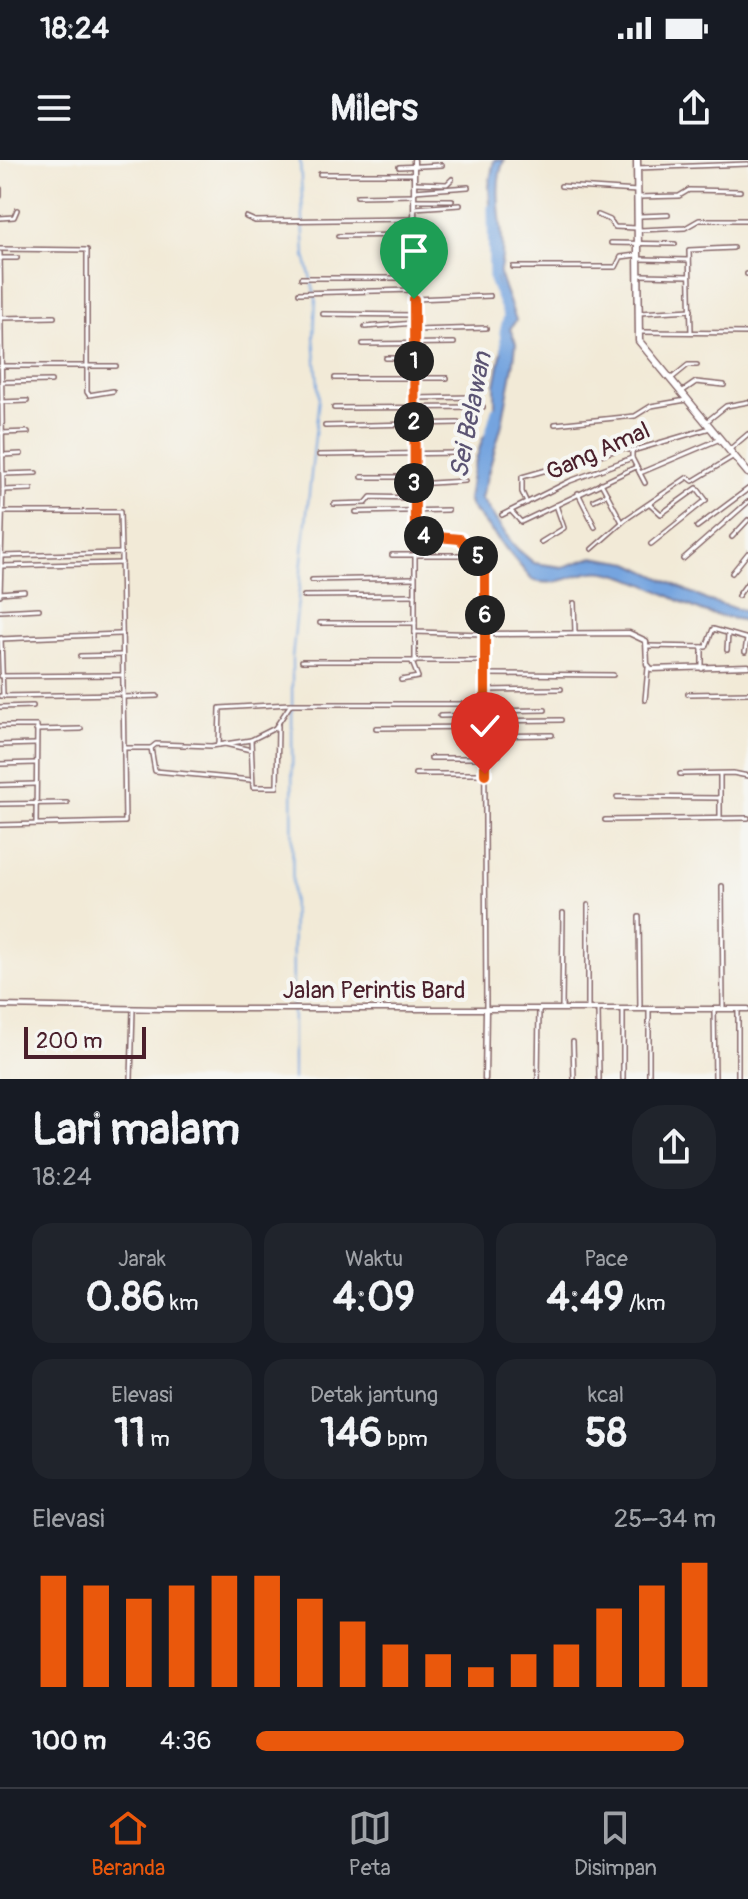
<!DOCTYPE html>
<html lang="id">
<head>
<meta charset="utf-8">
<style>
	body { margin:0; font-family:Pangolin,sans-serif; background:#20242c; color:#f1f3f6; height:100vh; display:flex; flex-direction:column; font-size:30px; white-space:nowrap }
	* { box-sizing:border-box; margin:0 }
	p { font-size:26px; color:#9ea1a6 }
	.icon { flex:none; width:44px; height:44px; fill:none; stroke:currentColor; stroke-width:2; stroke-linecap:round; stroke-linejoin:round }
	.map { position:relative; height:919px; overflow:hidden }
	.details { display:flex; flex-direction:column; background:#171b24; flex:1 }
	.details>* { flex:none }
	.scale { position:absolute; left:24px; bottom:20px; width:122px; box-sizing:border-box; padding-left:8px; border:4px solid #4a1f2b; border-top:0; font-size:22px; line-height:28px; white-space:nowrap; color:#4a1f2b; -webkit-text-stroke:6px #f6f6f2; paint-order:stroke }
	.pin { position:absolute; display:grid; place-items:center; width:68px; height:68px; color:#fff; margin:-82px -34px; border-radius:50% 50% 50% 0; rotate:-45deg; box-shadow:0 0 8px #0007 }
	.pin .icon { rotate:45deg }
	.km { position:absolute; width:40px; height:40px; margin:-20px; border-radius:50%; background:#222; color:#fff; font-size:22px; line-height:40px; text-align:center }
	.round { display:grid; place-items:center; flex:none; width:84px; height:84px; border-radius:32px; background:#20242c }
	.headline { display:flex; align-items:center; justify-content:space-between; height:136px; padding:0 32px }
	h1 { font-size:44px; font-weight:700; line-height:60px }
	.figures { display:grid; grid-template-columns:repeat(3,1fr); gap:12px; height:136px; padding:8px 32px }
	.figures div { display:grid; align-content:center; border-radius:20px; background:#20242c; text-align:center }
	.figures b { font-size:40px; font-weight:700 }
	.figures small { font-size:22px; font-weight:400 }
	.figures p { font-size:22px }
	.chart { height:224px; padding:16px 32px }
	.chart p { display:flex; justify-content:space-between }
	.chart svg { width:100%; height:144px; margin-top:8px; stroke:#ea580c; stroke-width:6 }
	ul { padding:0 32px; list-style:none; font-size:26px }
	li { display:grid; grid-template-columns:128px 96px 1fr; align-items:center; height:60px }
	li i { height:20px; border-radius:10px; background:#ea580c }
	.status { display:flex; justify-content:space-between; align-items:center; height:56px; padding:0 40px; background:#171b24; direction:ltr }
	.status svg { height:22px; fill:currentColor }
	header { display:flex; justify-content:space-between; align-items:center; height:104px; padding:0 32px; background:#171b24; font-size:36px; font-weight:700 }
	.menu { display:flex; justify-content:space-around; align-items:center; height:112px; border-top:2px solid #363941; background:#171b24; font-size:22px; color:#9ea1a6 }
	.menu a { display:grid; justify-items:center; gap:4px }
	.menu .on { color:#ea580c }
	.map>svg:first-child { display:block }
	.water { fill:#75a4df; stroke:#606285; stroke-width:2 }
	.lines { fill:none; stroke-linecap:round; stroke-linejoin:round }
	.stream { stroke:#75a4df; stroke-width:2 }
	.river { stroke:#75a4df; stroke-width:7 }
	.minor-casing { stroke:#856667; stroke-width:6 }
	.tertiary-casing { stroke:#856667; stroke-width:7 }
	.primary-casing { stroke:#856667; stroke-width:9 }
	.minor { stroke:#fff; stroke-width:3 }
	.tertiary { stroke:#fff; stroke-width:4 }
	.primary { stroke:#fff; stroke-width:6 }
	.route-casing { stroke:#fff; stroke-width:16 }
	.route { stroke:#ea580c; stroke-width:10 }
	.labels { text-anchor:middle; stroke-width:8; stroke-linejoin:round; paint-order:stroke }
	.street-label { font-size:24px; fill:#4a1f2b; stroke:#f6f6f2 }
	.water-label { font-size:26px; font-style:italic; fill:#5b5473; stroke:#f6f6f2 }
</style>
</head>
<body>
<div class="status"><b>18:24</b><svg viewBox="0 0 49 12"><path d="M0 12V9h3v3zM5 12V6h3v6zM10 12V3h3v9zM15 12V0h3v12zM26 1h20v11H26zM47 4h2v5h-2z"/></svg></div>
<header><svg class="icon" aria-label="menu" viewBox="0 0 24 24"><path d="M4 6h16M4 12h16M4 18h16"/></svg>Milers<svg class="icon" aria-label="share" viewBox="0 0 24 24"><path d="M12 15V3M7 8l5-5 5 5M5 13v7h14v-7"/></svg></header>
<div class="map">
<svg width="748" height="919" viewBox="0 0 748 919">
	<rect width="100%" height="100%" fill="#f6f6f2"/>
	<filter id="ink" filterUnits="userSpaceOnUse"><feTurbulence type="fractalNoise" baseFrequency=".0125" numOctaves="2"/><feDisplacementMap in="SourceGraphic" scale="16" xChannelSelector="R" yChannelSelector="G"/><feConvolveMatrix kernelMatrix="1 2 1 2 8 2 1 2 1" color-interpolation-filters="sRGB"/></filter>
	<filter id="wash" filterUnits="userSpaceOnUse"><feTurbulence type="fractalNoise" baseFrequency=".006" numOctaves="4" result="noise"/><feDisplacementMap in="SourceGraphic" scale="32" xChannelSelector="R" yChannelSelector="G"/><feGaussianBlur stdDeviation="1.8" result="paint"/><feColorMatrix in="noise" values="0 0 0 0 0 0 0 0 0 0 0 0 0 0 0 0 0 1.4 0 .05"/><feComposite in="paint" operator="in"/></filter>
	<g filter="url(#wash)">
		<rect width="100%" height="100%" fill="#f2ead7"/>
		<path class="water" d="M494,0H504C489,36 510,77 499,114L516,160L510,169L516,183L514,201L502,264L481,338L514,386L534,403L563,407L593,397L630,403L706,440L748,452V462C732,457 714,457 699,450C669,437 639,418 606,412C580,408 558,430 532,420L471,347L468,340L472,314L482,280L495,260V225L508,159L494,115L489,26Z"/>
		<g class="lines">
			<polyline class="stream" points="293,919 292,498 319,237 314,177 316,139 305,96 300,0"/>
			<g class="river">
				<polyline points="491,48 492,120 507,156 503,172 505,190"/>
				<polyline points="488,276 495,250"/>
			</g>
		</g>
	</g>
	<g filter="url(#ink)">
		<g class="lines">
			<g class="minor-casing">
				<g id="minor">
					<polyline points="399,7 442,5"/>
					<polyline points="637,8 748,4"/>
					<polyline points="320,14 412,14"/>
					<polyline points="414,23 447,24 452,19"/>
					<polyline points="561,26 637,31"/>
					<polyline points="0,29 0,36"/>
					<polyline points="414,31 468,27"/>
					<polyline points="357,36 414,35"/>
					<polyline points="638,37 679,36 689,30 740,31"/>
					<polyline points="414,40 452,40"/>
					<polyline points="414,48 460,45"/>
					<polyline points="598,55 610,60 615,67 636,68"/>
					<polyline points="640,56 668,55"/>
					<polyline points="246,57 255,61 414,59"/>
					<polyline points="0,58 14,57 17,50"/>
					<polyline points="640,70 685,68 699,60 748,60"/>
					<polyline points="338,76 414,75"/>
					<polyline points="611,83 675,84"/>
					<polyline points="0,89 87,90 87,232 89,235 113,231"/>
					<polyline points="0,93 3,330 0,435"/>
					<polyline points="0,98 17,98"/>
					<polyline points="640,99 689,100"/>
					<polyline points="513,107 616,107 621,97 636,95"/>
					<polyline points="747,114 748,114"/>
					<polyline points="640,115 689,116"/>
					<polyline points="301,118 413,118"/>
					<polyline points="299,133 414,130"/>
					<polyline points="414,139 490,136"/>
					<polyline points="639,153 691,150"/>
					<polyline points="323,154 414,155"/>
					<polyline points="1,158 54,157"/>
					<polyline points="365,167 414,163"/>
					<polyline points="414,170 486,168"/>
					<polyline points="641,172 748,173"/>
					<polyline points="691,172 689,90 733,88"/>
					<polyline points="363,184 454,183"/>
					<polyline points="386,198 414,198"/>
					<polyline points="0,206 116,206"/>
					<polyline points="335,218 447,218"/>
					<polyline points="672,218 688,205 697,205"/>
					<polyline points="1,222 51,221"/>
					<polyline points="683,231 696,222 724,225"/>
					<polyline points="414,238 473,237"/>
					<polyline points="1,242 27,241"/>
					<polyline points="334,248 483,247"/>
					<polyline points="706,262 726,246 748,242"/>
					<polyline points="555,264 635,256 651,246 686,240"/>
					<polyline points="325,266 458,263"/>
					<polyline points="1,273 28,272"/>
					<polyline points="729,290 748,274"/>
					<polyline points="2,295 21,294"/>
					<polyline points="319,295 458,293"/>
					<polyline points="632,298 645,323"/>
					<polyline points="640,313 720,279"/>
					<polyline points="3,314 36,313"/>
					<polyline points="362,317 414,317"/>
					<polyline points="601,323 622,362"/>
					<polyline points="414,324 465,321"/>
					<polyline points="3,330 31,329"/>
					<polyline points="578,333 595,367"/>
					<polyline points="594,340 607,334"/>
					<polyline points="527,343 522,332 522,317 624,288 632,291"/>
					<polyline points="334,344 366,343 371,337 414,338"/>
					<polyline points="650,344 661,354 697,328 706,340 651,384"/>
					<polyline points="511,351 521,362 636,307"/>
					<polyline points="2,352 120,352 121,393"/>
					<polyline points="356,352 448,350"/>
					<polyline points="502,355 570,321 632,298 632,291 710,268"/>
					<polyline points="697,367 748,329"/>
					<polyline points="415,377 415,472 484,474 486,849"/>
					<polyline points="732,377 748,360"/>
					<polyline points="541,382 564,368 556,345"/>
					<polyline points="592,389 626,359 688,317 693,321 734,296"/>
					<polyline points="392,395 478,395"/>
					<polyline points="683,399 748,342"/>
					<polyline points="2,406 122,403"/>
					<polyline points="732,413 748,393"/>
					<polyline points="312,420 414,418"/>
					<polyline points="0,433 24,431"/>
					<polyline points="304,436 415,435"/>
					<polyline points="738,436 748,422"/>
					<polyline points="574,443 575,472"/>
					<polyline points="0,451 39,449"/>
					<polyline points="320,463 415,463"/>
					<polyline points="1,478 3,535"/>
					<polyline points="0,479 120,474"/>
					<polyline points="647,486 706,487 713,469 748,479"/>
					<polyline points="702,487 702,509"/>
					<polyline points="727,490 728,474"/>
					<polyline points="745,492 747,479"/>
					<polyline points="80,496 122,495"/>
					<polyline points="302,501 485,501"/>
					<polyline points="415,502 415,472"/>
					<polyline points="485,514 613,515"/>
					<polyline points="0,516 122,515"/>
					<polyline points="401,520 418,517 412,502"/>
					<polyline points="485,530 561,529"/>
					<polyline points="688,534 748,533"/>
					<polyline points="0,536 123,534"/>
					<polyline points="123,537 157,536"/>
					<polyline points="645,540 648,508"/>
					<polyline points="0,547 33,546"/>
					<polyline points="485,551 545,550"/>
					<polyline points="440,556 485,555"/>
					<polyline points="485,561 561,560"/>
					<polyline points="0,566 37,566 36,664"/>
					<polyline points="278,566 277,627 253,627 251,580 275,568 291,544 485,544"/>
					<polyline points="376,568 485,567"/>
					<polyline points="36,570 81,569"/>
					<polyline points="485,576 552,575"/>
					<polyline points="225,584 251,590"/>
					<polyline points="0,585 36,584"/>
					<polyline points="219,585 220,548 290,544"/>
					<polyline points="124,588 151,588"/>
					<polyline points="485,595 499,595"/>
					<polyline points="431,598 485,598"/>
					<polyline points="0,604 35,603"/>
					<polyline points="415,614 485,614"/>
					<polyline points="680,614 733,613 748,616"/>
					<polyline points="720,614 720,658"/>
					<polyline points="251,620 155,611 151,588 156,584 212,586 251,580"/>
					<polyline points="0,625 35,624"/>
					<polyline points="617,637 720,638"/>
					<polyline points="0,644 67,643"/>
					<polyline points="605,660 748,658"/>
					<polyline points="0,665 125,662 121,393 1,396"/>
					<polyline points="722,726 723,849"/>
					<polyline points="639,757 640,849"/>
					<polyline points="562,849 563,753"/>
					<polyline points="588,849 588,745"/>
					<polyline points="598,849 599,919"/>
					<polyline points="649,849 649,919"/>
					<polyline points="714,849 715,919"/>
					<polyline points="573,882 574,919"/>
					<polyline points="131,919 133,849"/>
					<polyline points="538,919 539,849"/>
					<polyline points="623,919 623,849"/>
					<polyline points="738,919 738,849"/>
				</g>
			</g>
			<g class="tertiary-casing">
				<g id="tertiary">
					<polyline points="414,0 415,375 460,379 483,401 484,474 629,473 646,481 647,504 651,509 748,506"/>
					<polyline points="0,846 162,849 748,849"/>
					<polyline points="485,919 486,849"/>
				</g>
			</g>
			<g class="primary-casing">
				<polyline id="primary" points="637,0 639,181 748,313"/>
			</g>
			<use href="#minor" class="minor"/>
			<use href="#tertiary" class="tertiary"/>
			<use href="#primary" class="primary"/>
		</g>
	</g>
	<g class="lines" filter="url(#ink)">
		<g class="route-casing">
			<polyline id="route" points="414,139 415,375 460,379 485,405 485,614"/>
		</g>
		<use href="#route" class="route"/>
	</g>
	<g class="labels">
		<g class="street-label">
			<text transform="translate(598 291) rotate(-24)" y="8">Gang Amal</text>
			<text x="374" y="838">Jalan Perintis Bard</text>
		</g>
		<g class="water-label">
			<text transform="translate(470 255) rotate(-79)" y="9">Sei Belawan</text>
		</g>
	</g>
</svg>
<div class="scale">200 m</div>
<div class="pin" style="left:414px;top:139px;background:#1e9e55"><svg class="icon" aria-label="arrive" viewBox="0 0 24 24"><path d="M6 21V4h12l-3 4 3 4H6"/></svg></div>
<div class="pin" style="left:485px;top:614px;background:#d93025"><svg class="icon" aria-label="check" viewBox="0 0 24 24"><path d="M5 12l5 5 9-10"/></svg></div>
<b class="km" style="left:414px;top:201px">1</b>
<b class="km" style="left:414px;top:262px">2</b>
<b class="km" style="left:414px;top:323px">3</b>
<b class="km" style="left:424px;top:376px">4</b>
<b class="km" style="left:478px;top:396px">5</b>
<b class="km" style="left:485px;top:455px">6</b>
</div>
<section class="details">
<div class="headline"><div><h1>Lari malam</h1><p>18:24</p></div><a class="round"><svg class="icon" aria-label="share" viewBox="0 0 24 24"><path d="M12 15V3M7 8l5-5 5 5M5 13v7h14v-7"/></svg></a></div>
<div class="figures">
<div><p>Jarak</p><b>0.86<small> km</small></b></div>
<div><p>Waktu</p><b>4:09</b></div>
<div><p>Pace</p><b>4:49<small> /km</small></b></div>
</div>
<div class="figures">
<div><p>Elevasi</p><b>11<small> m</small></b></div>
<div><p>Detak jantung</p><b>146<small> bpm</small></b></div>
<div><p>kcal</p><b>58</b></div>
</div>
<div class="chart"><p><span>Elevasi</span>25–34 m</p>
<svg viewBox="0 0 160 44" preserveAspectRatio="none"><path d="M5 44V10M15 44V13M25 44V17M35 44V13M45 44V10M55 44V10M65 44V17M75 44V24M85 44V31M95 44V34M105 44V38M115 44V34M125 44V31M135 44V20M145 44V13M155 44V6"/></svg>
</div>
<ul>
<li><b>100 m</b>4:36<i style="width:93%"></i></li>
</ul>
</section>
<nav class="menu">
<a class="on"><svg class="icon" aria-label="home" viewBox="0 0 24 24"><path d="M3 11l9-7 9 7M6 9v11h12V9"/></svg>Beranda</a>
<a><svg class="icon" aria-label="map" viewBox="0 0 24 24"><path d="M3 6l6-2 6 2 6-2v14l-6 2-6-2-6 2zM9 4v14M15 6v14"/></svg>Peta</a>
<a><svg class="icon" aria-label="saved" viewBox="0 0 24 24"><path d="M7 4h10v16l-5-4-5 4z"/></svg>Disimpan</a>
</nav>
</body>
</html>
